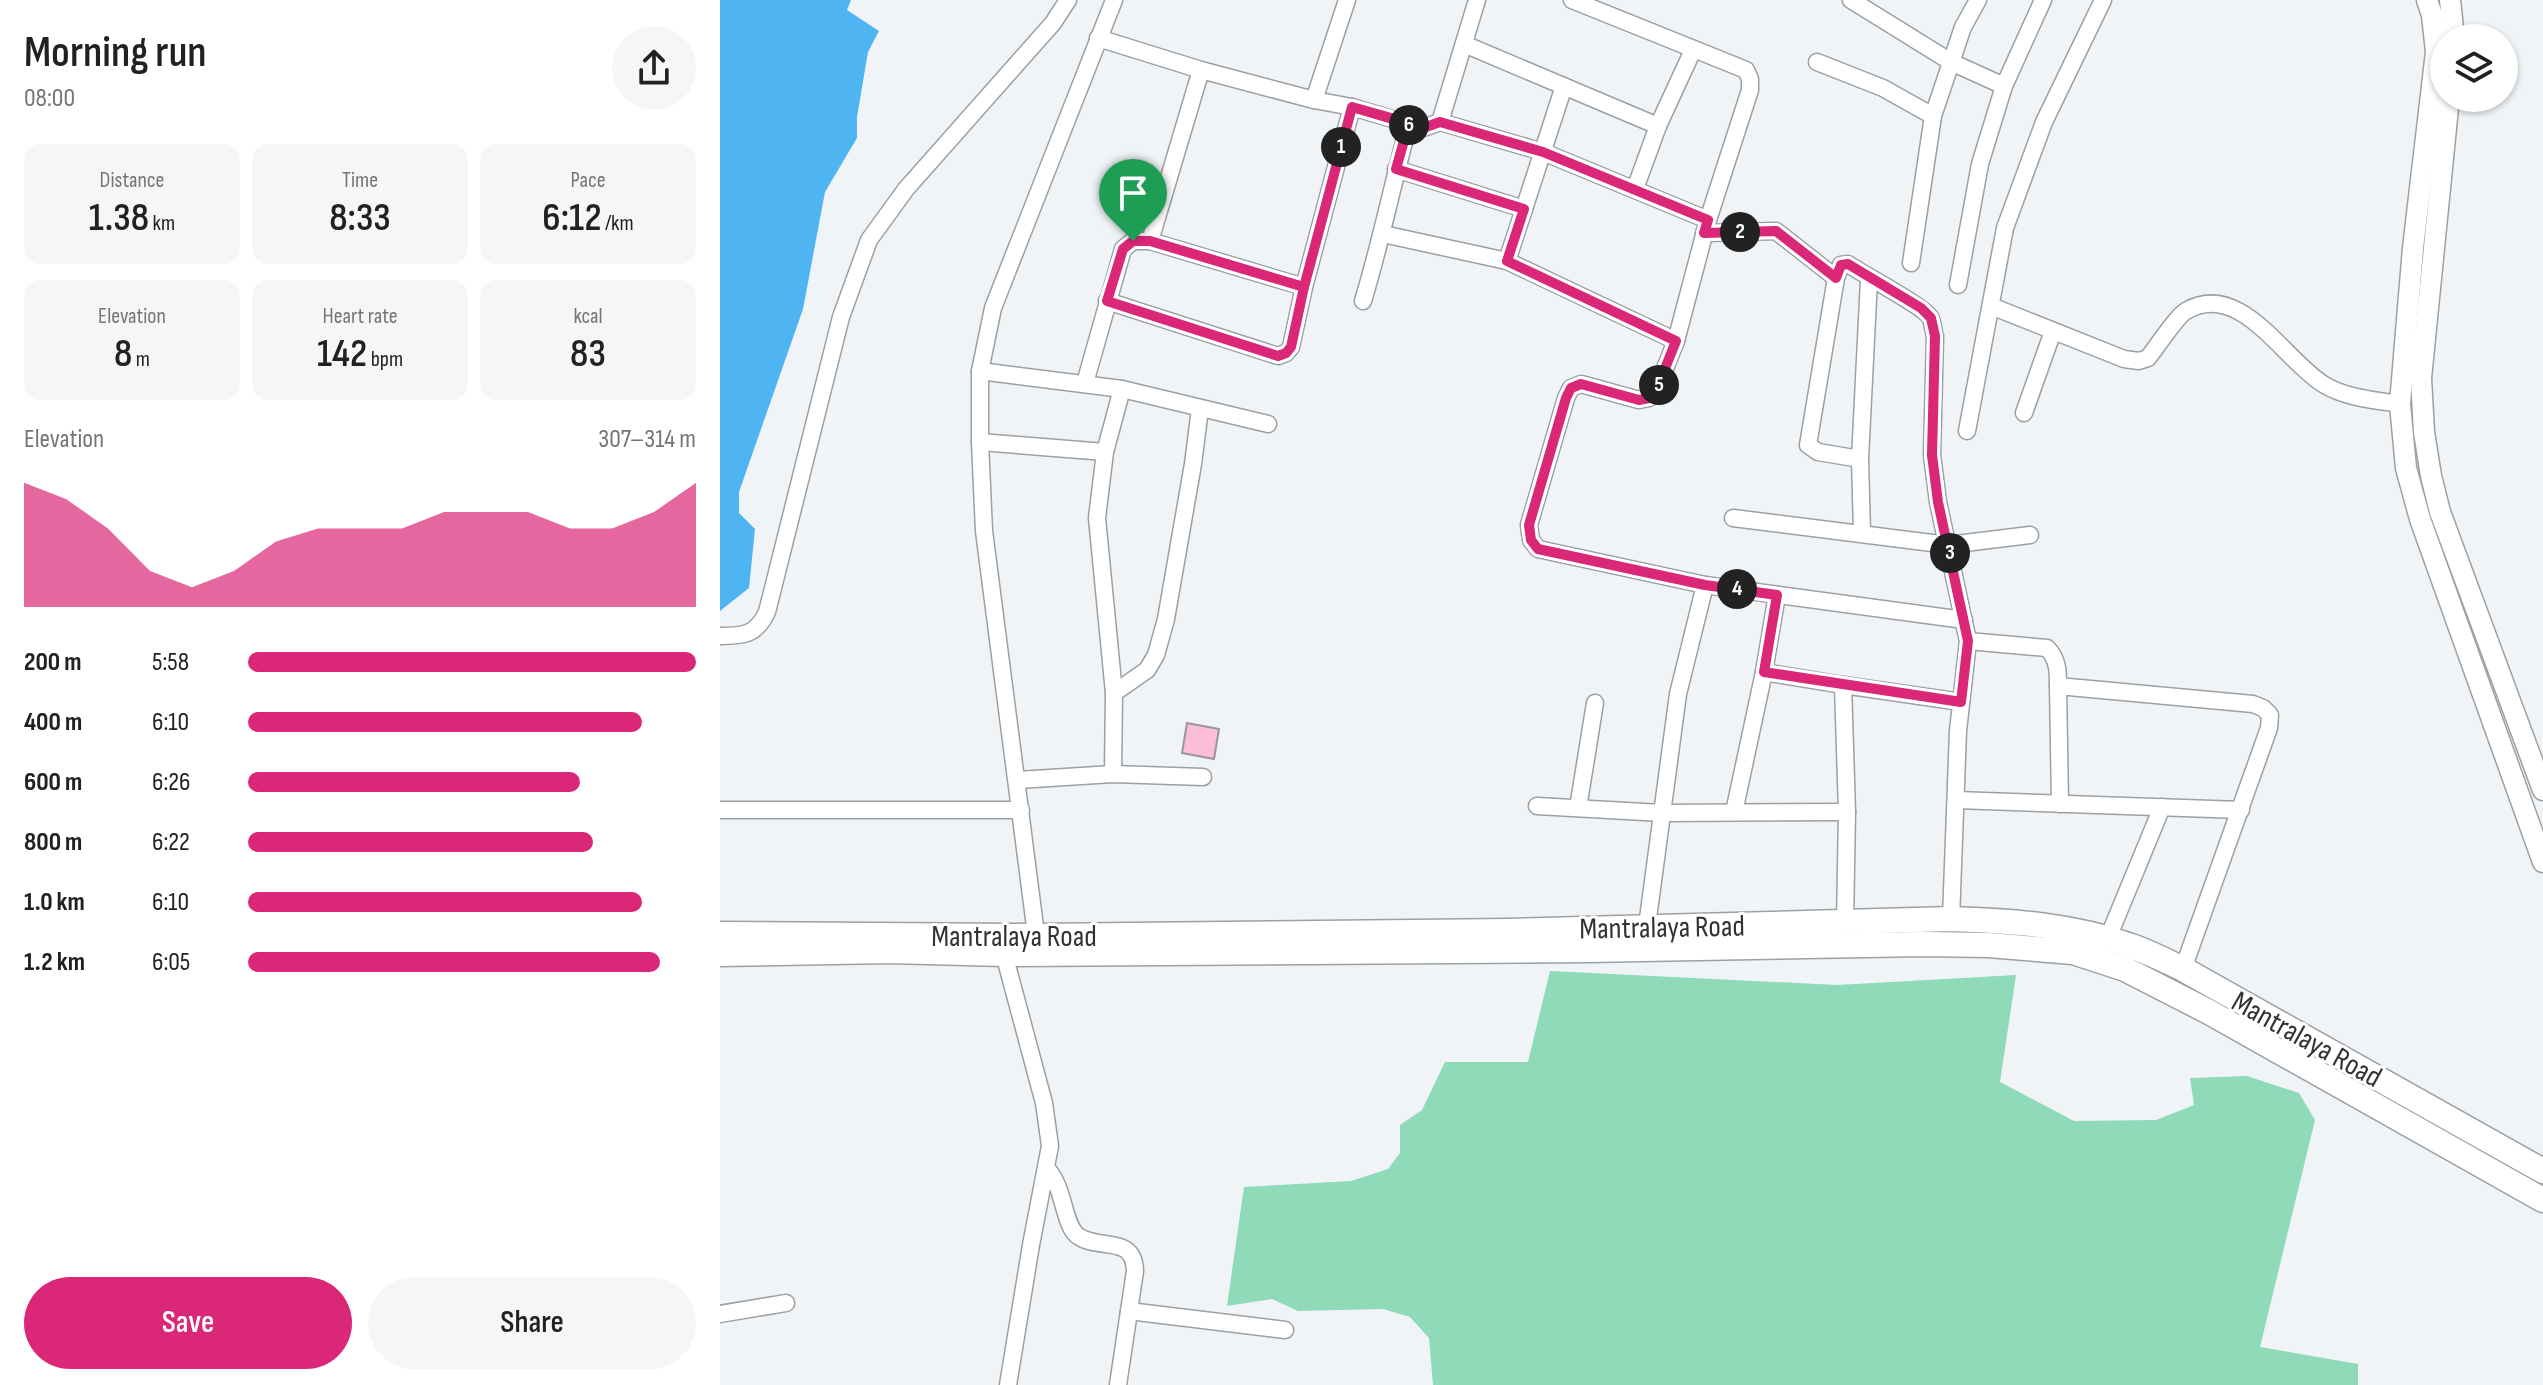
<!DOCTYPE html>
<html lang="en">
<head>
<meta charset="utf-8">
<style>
	body { margin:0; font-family:"Sofia Sans Condensed",sans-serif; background:#f6f6f6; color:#202124; height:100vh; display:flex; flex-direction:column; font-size:30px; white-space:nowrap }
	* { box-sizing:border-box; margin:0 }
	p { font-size:26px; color:#757577 }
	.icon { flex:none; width:44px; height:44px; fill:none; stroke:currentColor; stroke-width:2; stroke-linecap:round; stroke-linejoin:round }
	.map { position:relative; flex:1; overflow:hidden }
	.sheet { display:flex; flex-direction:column; background:#fff; width:720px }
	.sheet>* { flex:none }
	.fabs { position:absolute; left:1710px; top:24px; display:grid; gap:16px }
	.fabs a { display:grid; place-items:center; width:88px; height:88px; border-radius:50%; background:#fff; box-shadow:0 2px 6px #0004; font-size:40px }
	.pin { position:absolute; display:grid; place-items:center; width:68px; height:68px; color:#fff; margin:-82px -34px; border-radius:50% 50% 50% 0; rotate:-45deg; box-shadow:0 0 8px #0007 }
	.pin .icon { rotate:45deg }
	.km { position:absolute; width:40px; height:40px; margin:-20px; border-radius:50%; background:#222; color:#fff; font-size:22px; line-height:40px; text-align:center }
	.round { display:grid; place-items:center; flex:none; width:84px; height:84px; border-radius:42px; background:#f6f6f6 }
	.headline { display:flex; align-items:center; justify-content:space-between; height:136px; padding:0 24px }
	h1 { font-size:44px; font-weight:600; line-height:60px }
	.metrics { display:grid; grid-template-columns:repeat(3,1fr); gap:12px; height:136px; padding:8px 24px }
	.metrics div { display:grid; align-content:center; border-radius:16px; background:#f6f6f6; text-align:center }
	.metrics b { font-size:40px; font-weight:600 }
	.metrics small { font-size:22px; font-weight:400 }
	.metrics p { font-size:22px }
	.chart { height:224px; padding:16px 24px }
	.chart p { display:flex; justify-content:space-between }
	.chart svg { width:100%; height:144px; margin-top:8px; fill:#db2777; opacity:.7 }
	.primary-button { display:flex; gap:16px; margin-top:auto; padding:16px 24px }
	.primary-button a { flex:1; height:92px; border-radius:48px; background:#db2777; color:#fff; font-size:32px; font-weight:600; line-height:92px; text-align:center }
	.primary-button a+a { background:#f6f6f6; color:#202124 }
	ul { padding:0 24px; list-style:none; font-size:26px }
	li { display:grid; grid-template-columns:128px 96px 1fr; align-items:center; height:60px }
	li i { height:20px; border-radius:10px; background:#db2777 }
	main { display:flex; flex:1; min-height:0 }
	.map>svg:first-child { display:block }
	.green { fill:#8edab9 }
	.water { fill:#4eb5f2 }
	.building { fill:#fbbdd7; stroke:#9a9597; stroke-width:2 }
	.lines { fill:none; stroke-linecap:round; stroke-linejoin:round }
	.minor-casing { stroke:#9ca0a3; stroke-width:19 }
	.major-casing { stroke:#9ca0a3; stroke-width:23 }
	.highway-casing { stroke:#9ca0a3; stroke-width:27 }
	.minor { stroke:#fff; stroke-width:16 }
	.major { stroke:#fff; stroke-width:20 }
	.highway { stroke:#fff; stroke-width:24 }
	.route-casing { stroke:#fff; stroke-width:16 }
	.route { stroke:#db2777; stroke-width:10 }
	.labels { text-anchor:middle; stroke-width:6; stroke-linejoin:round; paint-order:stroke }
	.street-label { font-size:30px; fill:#303233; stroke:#fff }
</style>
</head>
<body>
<main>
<section class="sheet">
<div class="headline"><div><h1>Morning run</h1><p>08:00</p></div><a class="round"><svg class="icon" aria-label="share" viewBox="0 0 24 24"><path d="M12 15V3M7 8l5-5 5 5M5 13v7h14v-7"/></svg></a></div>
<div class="metrics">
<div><p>Distance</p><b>1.38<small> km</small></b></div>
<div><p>Time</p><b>8:33</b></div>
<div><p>Pace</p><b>6:12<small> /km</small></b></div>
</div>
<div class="metrics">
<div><p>Elevation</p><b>8<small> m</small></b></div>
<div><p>Heart rate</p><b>142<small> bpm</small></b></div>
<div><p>kcal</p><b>83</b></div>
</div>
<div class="chart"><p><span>Elevation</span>307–314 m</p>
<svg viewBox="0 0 160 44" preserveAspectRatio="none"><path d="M0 44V6L10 11L20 20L30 33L40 38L50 33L60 24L70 20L80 20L90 20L100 15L110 15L120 15L130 20L140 20L150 15L160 6V44z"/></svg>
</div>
<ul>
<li><b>200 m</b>5:58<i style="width:100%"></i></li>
<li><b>400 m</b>6:10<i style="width:88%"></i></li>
<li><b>600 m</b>6:26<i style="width:74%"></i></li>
<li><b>800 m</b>6:22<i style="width:77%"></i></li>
<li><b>1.0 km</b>6:10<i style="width:88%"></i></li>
<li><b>1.2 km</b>6:05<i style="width:92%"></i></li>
</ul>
<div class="primary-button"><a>Save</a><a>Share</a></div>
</section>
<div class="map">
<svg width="1823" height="1385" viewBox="0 0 1823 1385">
	<rect width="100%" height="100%" fill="#f0f4f7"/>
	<polygon class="green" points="830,971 1117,985 1296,975 1280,1082 1354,1121 1436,1120 1474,1105 1470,1078 1527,1076 1579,1093 1595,1120 1540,1347 1638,1364 1638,1385 713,1385 709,1338 690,1317 663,1309 578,1311 552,1299 507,1306 524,1187 631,1181 668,1169 680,1153 680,1125 702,1110 725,1062 808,1062"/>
	<polygon class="water" points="0,0 131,0 127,10 159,31 148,52 137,117 137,138 105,192 83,309 19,492 19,513 35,529 29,588 0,611"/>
	<polygon class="building" points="467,723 499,729 494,759 462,753"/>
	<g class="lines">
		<g class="minor-casing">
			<g id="minor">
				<polyline points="852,0 1026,70 1030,79 1030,90 988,220"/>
				<polyline points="1131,0 1231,62 1284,86"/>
				<polyline points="378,38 481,70 594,100 632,107 703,128 720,122 757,0"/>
				<polyline points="744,44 938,126"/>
				<polyline points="1097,62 1163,88 1213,116"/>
				<polyline points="594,100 627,0"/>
				<polyline points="720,122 823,152 988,220 956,341 936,391 929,398 919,400 861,384 851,388 846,398 809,525 811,540 818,549 985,585 1244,620"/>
				<polyline points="676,169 804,209 844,86"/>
				<polyline points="915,189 938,126 973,50"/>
				<polyline points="984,233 1056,231 1116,278"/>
				<polyline points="663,234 787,261 956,341"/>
				<polyline points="430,241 481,70"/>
				<polyline points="787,261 804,209"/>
				<polyline points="1191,263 1213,116 1243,27 1258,0"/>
				<path d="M1149,279L1140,459L1098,452L1088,445L1116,278L1121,265L1128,264C1144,275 1203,306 1210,317C1213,322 1213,331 1215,336L1212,455L1218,502L1248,641L1238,731L1231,919"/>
				<polyline points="1238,285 1260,164 1284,86 1323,0"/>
				<polyline points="387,301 558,356 566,353 571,347 584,287 632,107"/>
				<path d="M643,301C661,242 673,182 689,123"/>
				<path d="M1271,306L1404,359L1419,361L1428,358C1436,348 1457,316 1466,311C1520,279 1564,360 1603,384C1625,398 1655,400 1680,404"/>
				<polyline points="260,371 402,389 548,424"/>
				<polyline points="365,383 403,249 413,241 430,241 584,287"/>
				<polyline points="1304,413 1333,331"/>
				<polyline points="1247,431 1285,228 1324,122 1383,0"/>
				<polyline points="260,442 385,452"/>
				<polyline points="1140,459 1142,533"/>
				<polyline points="1013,518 1228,545 1310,535"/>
				<path d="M0,636C24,636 36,635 47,612L121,317L149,240L186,189L333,23L348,0"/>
				<path d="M1248,641L1327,648C1338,659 1338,671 1338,686"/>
				<polyline points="1044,672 1123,685"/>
				<polyline points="394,693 427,670 436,655 446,619 473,464 480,409"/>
				<polyline points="393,774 394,693 377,518 385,452 402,389"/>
				<polyline points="298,780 393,774 483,777"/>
				<polyline points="1236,800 1521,810"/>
				<polyline points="1340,804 1338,686 1533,704 1543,708 1550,715 1549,728 1463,969"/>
				<polyline points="817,806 942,813 1127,812"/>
				<polyline points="858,808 875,703"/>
				<polyline points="0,810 301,810"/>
				<polyline points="1014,812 1044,672 1057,595"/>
				<polyline points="1125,923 1127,812 1123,685 1241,702"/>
				<polyline points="927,926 958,694 985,585"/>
				<polyline points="1388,938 1442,807"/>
				<polyline points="317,942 264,531 260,442 260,371 273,308 394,0"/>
				<polyline points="284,954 324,1103 330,1146 311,1245 288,1385"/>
				<path d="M327,1169C345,1188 343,1225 358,1236C379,1251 414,1234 415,1271L398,1385"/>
				<polyline points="409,1311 565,1330"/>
				<polyline points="0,1314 66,1303"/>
			</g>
		</g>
		<g class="major-casing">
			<g id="major">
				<polyline points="1707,0 1712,15 1716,52 1693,248 1680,404 1686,468 1700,519 1823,862"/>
				<polyline points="1730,0 1734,38"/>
				<polyline points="1729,98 1701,378 1704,432 1711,476 1720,512 1823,790"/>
			</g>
		</g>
		<g class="highway-casing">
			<g id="highway">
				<path d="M0,934L316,936L789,931L1231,919C1292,921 1354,925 1411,946C1429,952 1446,961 1463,969L1823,1171"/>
				<polyline points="0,954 169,951 284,954 868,950 1203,944 1268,945 1353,952 1405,969 1489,1012 1823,1200"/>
			</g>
		</g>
		<use href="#minor" class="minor"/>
		<use href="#major" class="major"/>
		<use href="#highway" class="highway"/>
	</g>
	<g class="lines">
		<g class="route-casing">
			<polyline id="route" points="413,241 403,249 387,301 558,356 566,353 571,347 584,287 632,107 703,128 720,122 823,152 988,220 984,233 1056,231 1116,278 1121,265 1128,264 1201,308 1211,318 1215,336 1212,455 1218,502 1248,641 1241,702 1044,672 1057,595 985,585 818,549 811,540 809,525 846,398 851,388 861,384 919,400 929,398 936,391 956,341 787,261 804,209 676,169 689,123 632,107 584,287 430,241 413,241"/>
		</g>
		<use href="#route" class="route"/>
	</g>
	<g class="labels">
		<g class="street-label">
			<text transform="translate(942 927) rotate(-1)" y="10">Mantralaya Road</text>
			<text x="294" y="946">Mantralaya Road</text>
			<text transform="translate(1587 1039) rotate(29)" y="10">Mantralaya Road</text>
		</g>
	</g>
</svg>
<div class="fabs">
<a><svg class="icon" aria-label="layers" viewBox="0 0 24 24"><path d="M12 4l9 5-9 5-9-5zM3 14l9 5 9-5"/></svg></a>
</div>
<div class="pin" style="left:413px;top:241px;background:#1e9e55"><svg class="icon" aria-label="arrive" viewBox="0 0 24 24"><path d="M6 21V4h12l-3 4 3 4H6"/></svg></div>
<b class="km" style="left:621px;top:147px">1</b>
<b class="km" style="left:1020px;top:232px">2</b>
<b class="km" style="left:1230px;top:553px">3</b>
<b class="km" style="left:1017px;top:589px">4</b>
<b class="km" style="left:939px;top:385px">5</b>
<b class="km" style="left:689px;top:125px">6</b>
</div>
</main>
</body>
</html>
